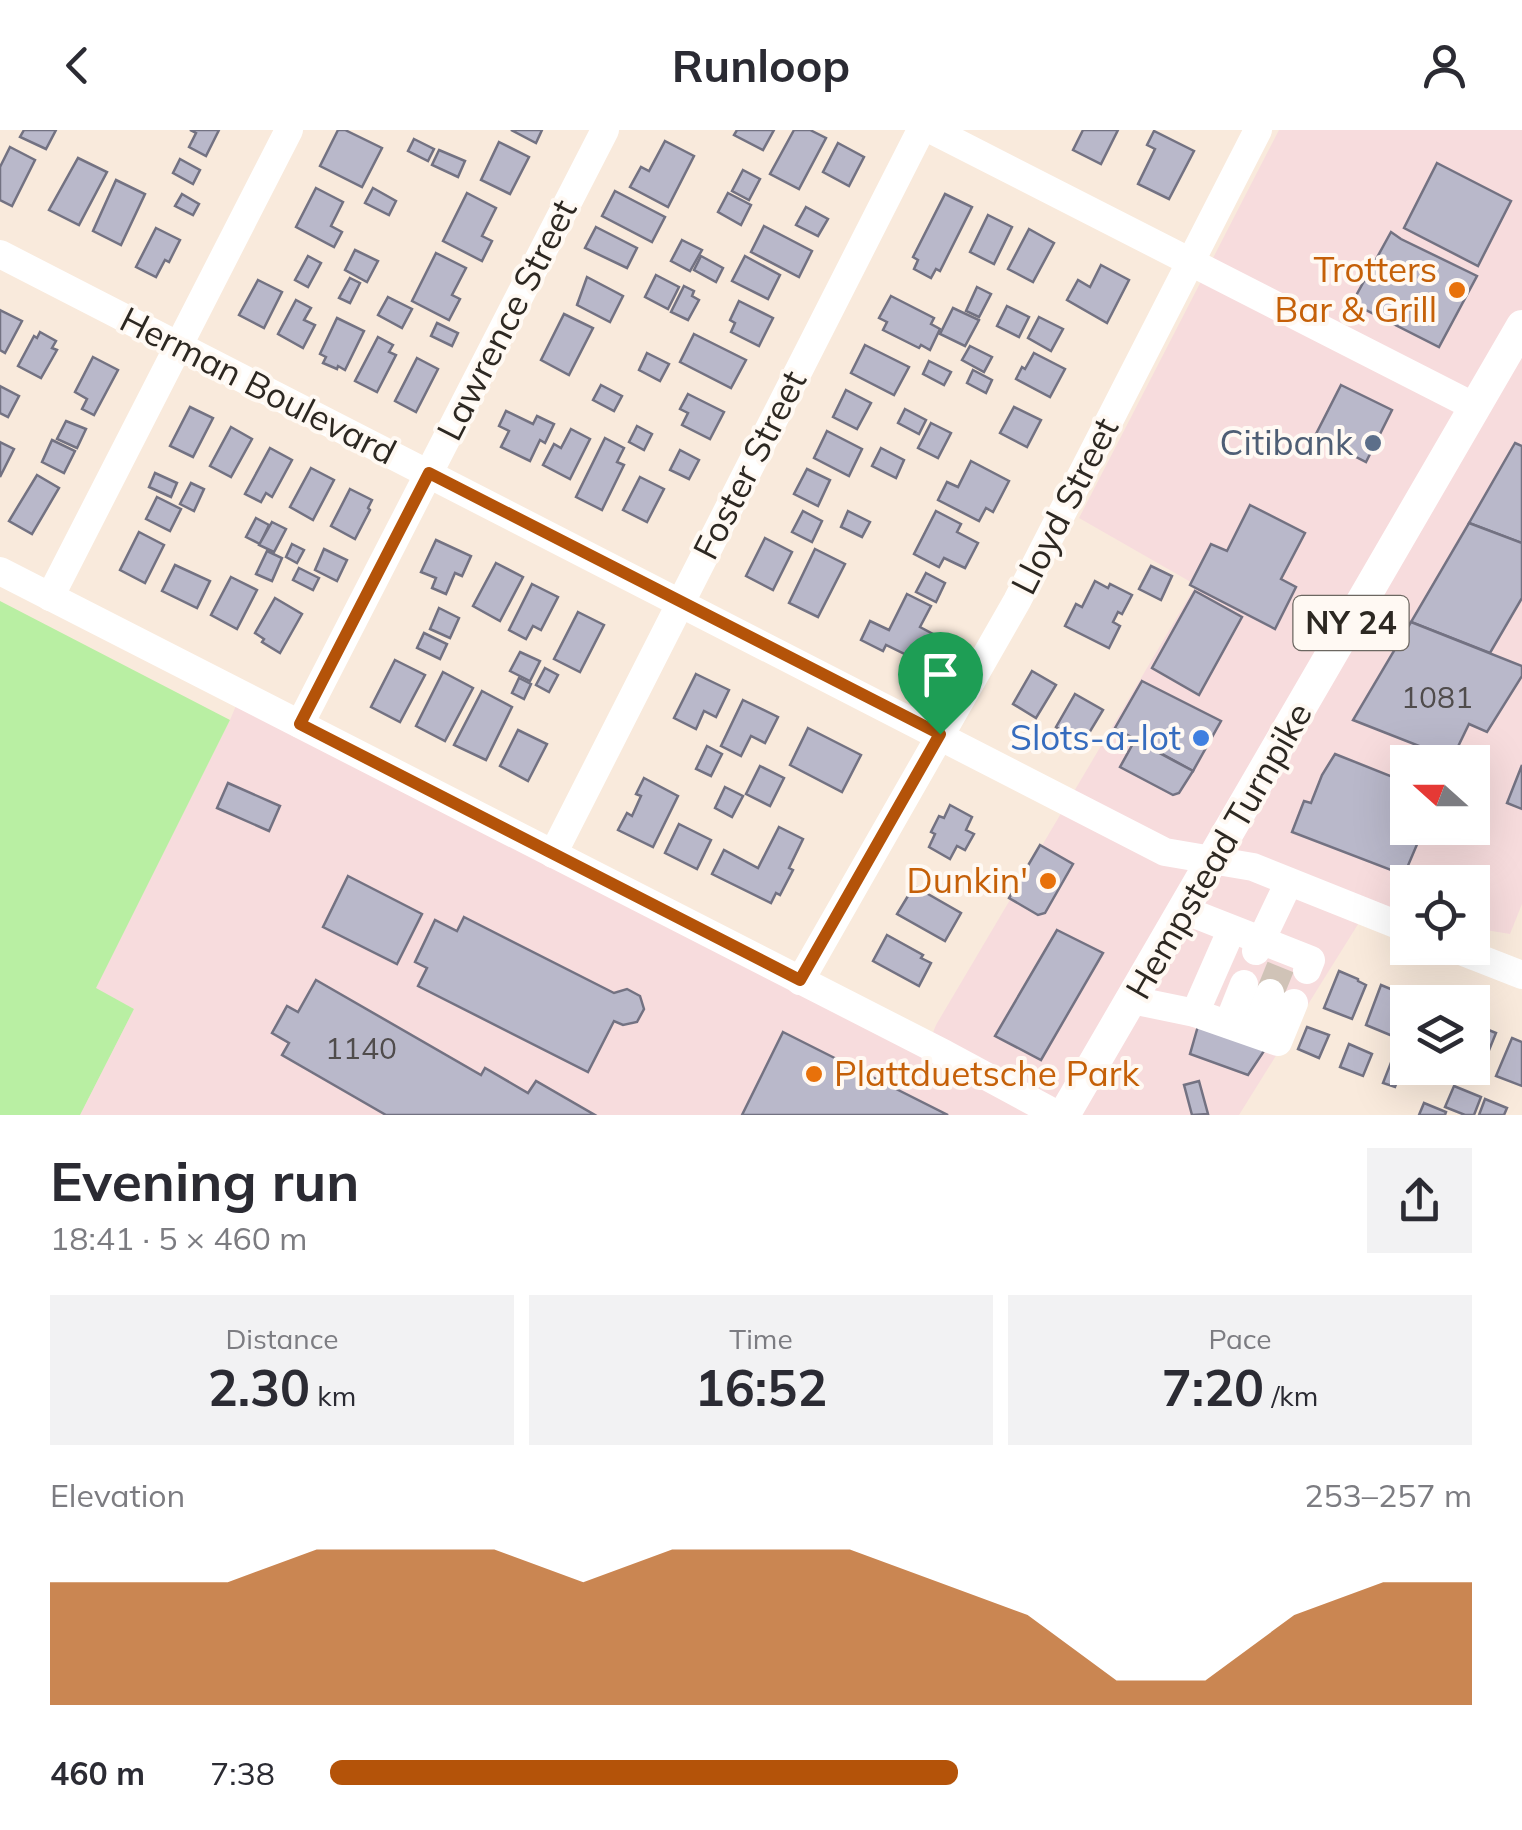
<!DOCTYPE html>
<html lang="en">
<head>
<meta charset="utf-8">
<style>
	body { margin:0; font-family:Mulish,sans-serif; background:#f2f2f3; color:#2b2b33; height:100vh; display:flex; flex-direction:column; font-size:38px; white-space:nowrap }
	* { box-sizing:border-box; margin:0 }
	p { font-size:32px; color:#7c7c81 }
	.icon { flex:none; width:55px; height:55px; fill:none; stroke:currentColor; stroke-width:2; stroke-linecap:round; stroke-linejoin:round }
	.map { position:relative; height:985px; overflow:hidden }
	.panel { display:flex; flex-direction:column; background:#fff; flex:1 }
	.panel>* { flex:none }
	.needle { width:65px; rotate:291deg }
	.fabs { position:absolute; left:1390px; top:615px; display:grid; gap:20px }
	.fabs a { display:grid; place-items:center; width:100px; height:100px; border-radius:0px; background:#fff; box-shadow:0 10px 40px #0002; font-size:50px }
	.pin { position:absolute; display:grid; place-items:center; width:85px; height:85px; color:#fff; margin:-102px -42px; border-radius:50% 50% 50% 0; rotate:-45deg; box-shadow:0 0 10px #0007 }
	.pin .icon { rotate:45deg }
	.round { display:grid; place-items:center; flex:none; width:105px; height:105px; border-radius:0px; background:#f2f2f3 }
	.head { display:flex; align-items:center; justify-content:space-between; height:170px; padding:0 50px }
	h1 { font-size:55px; font-weight:700; line-height:75px }
	.metrics { display:grid; grid-template-columns:repeat(3,1fr); gap:15px; height:170px; padding:10px 50px }
	.metrics div { display:grid; align-content:center; border-radius:0px; background:#f2f2f3; text-align:center }
	.metrics b { font-size:50px; font-weight:700 }
	.metrics small { font-size:28px; font-weight:400 }
	.metrics p { font-size:28px }
	.chart { height:280px; padding:20px 50px }
	.chart p { display:flex; justify-content:space-between }
	.chart svg { width:100%; height:180px; margin-top:10px; fill:#b45309; opacity:.7 }
	ul { padding:0 50px; list-style:none; font-size:32px }
	li { display:grid; grid-template-columns:160px 120px 1fr; align-items:center; height:75px }
	li i { height:25px; border-radius:12px; background:#b45309 }
	header { display:flex; justify-content:space-between; align-items:center; height:130px; padding:0 50px; background:#fff; font-size:45px; font-weight:700 }
	.map>svg:first-child { display:block }
	.commercial { fill:#f7dcdd; fill-rule:evenodd }
	.green { fill:#b9efa3 }
	.building { fill:#b9b8ca; stroke:#737282; stroke-width:2.5 }
	.lines { fill:none; stroke-linecap:round; stroke-linejoin:round }
	.minor-tunnel { stroke:#d0c3b7; stroke-width:28; stroke-dasharray:28 14; stroke-linecap:butt }
	.minor { stroke:#fff; stroke-width:28 }
	.major { stroke:#fff; stroke-width:32 }
	.route-casing { stroke:#fff; stroke-width:20 }
	.route { stroke:#b45309; stroke-width:12 }
	.food-dot { fill:#e8710a; stroke:#fff9f3; stroke-width:4 }
	.service-dot { fill:#5c6f8a; stroke:#fff9f3; stroke-width:4 }
	.shop-dot { fill:#3f7fe0; stroke:#fff9f3; stroke-width:4 }
	.labels { text-anchor:middle; stroke-width:8; stroke-linejoin:round; paint-order:stroke }
	.number-label { font-size:30px; fill:#504c4c }
	.shield { fill:#fff9f3; stroke:#6c6761; stroke-width:2.5 }
	.shield-label { font-size:32px; font-weight:bold; fill:#2d2822 }
	.food-label { font-size:35px; fill:#c56008; stroke:#fff9f3; text-anchor:end }
	.street-label { font-size:35px; fill:#2d2822; stroke:#fff9f3 }
	.service-label { font-size:35px; fill:#4e5e75; stroke:#fff9f3; text-anchor:end }
	.shop-label { font-size:35px; fill:#366cbe; stroke:#fff9f3; text-anchor:end }
</style>
</head>
<body>
<header><svg class="icon" aria-label="back" viewBox="0 0 24 24"><path d="M15 5l-7 7 7 7"/></svg>Runloop<svg class="icon" aria-label="person" viewBox="0 0 24 24"><circle cx="12" cy="8" r="4"/><path d="M4 21q1-7 8-7t8 7"/></svg></header>
<div class="map">
<svg width="1522" height="985" viewBox="0 0 1522 985">
	<rect width="100%" height="100%" fill="#f9eadc"/>
	<path class="commercial" d="M1279,0H1522V774L1510,804L1473,798L1472,752H1408L1407,789L1365,783L1239,985H80L134,879L95,858L230,590L241,564L930,910L936,895L1196,455L1079,388ZM1408,632H1472V698H1408Z"/>
	<polygon class="green" points="0,471 230,590 96,858 134,879 80,985 0,985"/>
	<g class="building">
		<polygon points="24,0 56,0 46,19 20,7"/>
		<polygon points="190,0 219,0 206,26 189,17 196,3"/>
		<polygon points="338,0 345,0 382,18 362,57 320,36"/>
		<polygon points="511,0 542,0 536,13"/>
		<polygon points="737,0 774,0 763,20 734,5"/>
		<polygon points="794,0 810,0 826,8 799,59 770,44"/>
		<polygon points="1083,0 1118,0 1101,34 1073,20"/>
		<polygon points="1154,1 1194,21 1169,69 1138,54 1155,19 1147,15"/>
		<polygon points="414,9 434,19 428,31 408,21"/>
		<polygon points="665,11 694,26 668,77 630,57 641,37 649,41"/>
		<polygon points="499,12 529,27 510,64 481,50"/>
		<polygon points="838,13 864,27 849,56 823,42"/>
		<polygon points="10,17 35,30 12,76 0,70 0,37"/>
		<polygon points="439,20 465,31 458,47 432,35"/>
		<polygon points="78,28 107,42 79,95 49,80"/>
		<polygon points="180,29 200,40 193,54 173,43"/>
		<polygon points="1437,33 1511,71 1478,136 1404,98"/>
		<polygon points="743,40 760,49 749,70 732,61"/>
		<polygon points="116,50 145,64 121,115 93,101"/>
		<polygon points="316,58 343,72 331,96 342,102 334,117 296,97"/>
		<polygon points="373,58 396,71 389,85 365,73"/>
		<polygon points="615,61 665,87 652,112 602,86"/>
		<polygon points="467,63 496,78 482,106 492,111 482,131 443,111"/>
		<polygon points="728,63 751,75 741,95 718,82"/>
		<polygon points="182,64 199,74 193,85 175,76"/>
		<polygon points="945,64 972,77 940,141 936,139 931,148 914,139 918,130 913,127"/>
		<polygon points="806,77 828,89 818,106 796,95"/>
		<polygon points="988,85 1012,97 994,134 970,122"/>
		<polygon points="764,96 812,121 799,147 751,122"/>
		<polygon points="596,97 637,118 627,138 585,118"/>
		<polygon points="156,98 180,110 169,132 165,130 156,147 136,137"/>
		<polygon points="1029,99 1054,113 1033,152 1008,139"/>
		<polygon points="1391,102 1401,109 1477,146 1439,217 1352,173"/>
		<polygon points="682,110 702,120 690,141 671,131"/>
		<polygon points="355,120 378,131 367,152 345,140"/>
		<polygon points="436,123 466,138 452,165 460,169 449,190 412,171"/>
		<polygon points="308,126 321,133 308,157 295,150"/>
		<polygon points="701,126 723,138 716,152 694,140"/>
		<polygon points="745,126 780,145 768,169 732,151"/>
		<polygon points="1101,135 1129,150 1107,193 1067,170 1078,150 1090,157"/>
		<polygon points="656,145 679,157 668,179 645,167"/>
		<polygon points="587,147 623,166 610,192 577,175"/>
		<polygon points="350,148 360,153 350,173 339,168"/>
		<polygon points="258,150 282,162 264,198 239,185"/>
		<polygon points="684,156 694,161 692,166 699,170 688,190 671,182"/>
		<polygon points="977,157 991,164 979,187 966,181"/>
		<polygon points="891,166 934,188 931,194 940,199 930,220 921,215 919,218 883,200 887,192 879,188"/>
		<polygon points="388,167 412,179 402,198 378,185"/>
		<polygon points="296,170 311,178 304,190 315,195 303,218 278,204"/>
		<polygon points="739,171 773,188 759,216 731,202 735,193 730,190"/>
		<polygon points="1007,176 1029,187 1019,207 997,196"/>
		<polygon points="953,178 979,190 965,216 940,204"/>
		<polygon points="0,180 22,191 5,223 0,220"/>
		<polygon points="564,184 593,198 569,245 541,230"/>
		<polygon points="1039,187 1063,199 1051,221 1028,208"/>
		<polygon points="337,188 364,201 345,240 338,236 337,239 323,233 326,227 320,224"/>
		<polygon points="437,193 458,203 452,216 431,206"/>
		<polygon points="40,202 56,211 52,218 57,220 41,248 18,236 34,206 37,208"/>
		<polygon points="694,204 746,230 731,258 680,232"/>
		<polygon points="378,207 393,215 389,222 396,225 377,262 355,251"/>
		<polygon points="865,215 909,237 894,265 851,243"/>
		<polygon points="970,216 992,227 984,242 962,230"/>
		<polygon points="647,223 669,234 660,251 639,240"/>
		<polygon points="1034,223 1065,239 1050,267 1016,249 1022,237 1025,239"/>
		<polygon points="93,227 118,240 94,285 82,279 87,269 75,262"/>
		<polygon points="417,228 438,239 416,282 395,271"/>
		<polygon points="929,231 951,242 944,255 923,244"/>
		<polygon points="973,240 992,250 986,263 967,253"/>
		<polygon points="601,255 622,266 614,281 593,270"/>
		<polygon points="1341,255 1392,280 1366,332 1315,306"/>
		<polygon points="0,256 19,266 8,287 0,283"/>
		<polygon points="846,260 871,273 857,299 833,287"/>
		<polygon points="688,264 724,282 710,309 682,295 688,283 680,279"/>
		<polygon points="190,277 213,288 193,327 170,316"/>
		<polygon points="1014,277 1041,290 1027,317 1000,303"/>
		<polygon points="905,279 926,290 919,304 898,293"/>
		<polygon points="506,281 533,294 537,286 554,294 545,313 540,310 530,331 501,317 509,301 499,296"/>
		<polygon points="66,291 86,299 77,318 57,309"/>
		<polygon points="931,293 951,303 938,328 918,318"/>
		<polygon points="637,296 652,304 644,320 629,312"/>
		<polygon points="231,297 252,309 231,347 210,336"/>
		<polygon points="571,299 590,309 570,349 543,335 554,314 561,318"/>
		<polygon points="827,301 862,319 849,346 814,328"/>
		<polygon points="605,308 624,318 617,332 624,335 602,380 576,367"/>
		<polygon points="52,310 75,321 64,343 42,332"/>
		<polygon points="0,312 14,319 0,347"/>
		<polygon points="1515,313 1522,316 1522,413 1469,393"/>
		<polygon points="270,318 292,330 272,367 266,363 261,372 245,364"/>
		<polygon points="881,318 904,330 896,348 872,336"/>
		<polygon points="680,320 699,330 689,349 670,340"/>
		<polygon points="971,331 1009,351 993,382 986,378 979,391 938,370 947,352 958,357"/>
		<polygon points="311,338 334,350 313,390 290,377"/>
		<polygon points="807,339 830,350 818,376 794,364"/>
		<polygon points="155,343 177,353 171,367 149,357"/>
		<polygon points="37,345 59,358 32,404 9,391"/>
		<polygon points="640,347 664,359 647,392 623,380"/>
		<polygon points="191,353 204,359 194,381 180,374"/>
		<polygon points="350,359 372,370 368,378 370,380 355,409 331,396"/>
		<polygon points="157,367 181,379 170,401 146,389"/>
		<polygon points="1250,375 1305,403 1281,449 1296,457 1275,499 1190,455 1211,414 1227,421"/>
		<polygon points="803,381 822,391 812,412 792,402"/>
		<polygon points="848,381 870,392 862,407 841,397"/>
		<polygon points="936,381 961,394 957,402 978,413 965,438 944,428 939,437 914,424"/>
		<polygon points="256,388 269,395 260,414 246,407"/>
		<polygon points="272,392 286,399 274,422 259,415"/>
		<polygon points="1469,393 1522,413 1522,468 1490,523 1411,492"/>
		<polygon points="139,402 164,415 145,453 120,440"/>
		<polygon points="765,408 792,422 773,460 746,446"/>
		<polygon points="436,410 471,426 462,446 455,443 446,464 432,458 436,448 421,442"/>
		<polygon points="292,414 304,420 297,433 286,427"/>
		<polygon points="324,419 347,430 337,451 315,440"/>
		<polygon points="815,419 845,434 818,487 789,473"/>
		<polygon points="267,421 282,428 272,451 256,444"/>
		<polygon points="496,433 523,447 500,491 473,476"/>
		<polygon points="175,435 210,451 197,478 162,461"/>
		<polygon points="1151,436 1172,446 1161,470 1139,459"/>
		<polygon points="299,438 319,448 313,460 293,450"/>
		<polygon points="926,443 945,453 936,472 916,462"/>
		<polygon points="231,447 257,460 237,499 211,485"/>
		<polygon points="1095,451 1108,458 1110,454 1132,465 1122,484 1118,482 1113,492 1120,496 1109,518 1065,496 1076,474 1082,477"/>
		<polygon points="532,454 558,467 541,500 533,496 526,509 509,500"/>
		<polygon points="1195,461 1242,487 1199,565 1152,538"/>
		<polygon points="907,464 931,476 920,497 933,504 919,531 886,515 883,521 861,510 870,491 889,500"/>
		<polygon points="275,468 302,484 280,523 262,512 264,509 255,503"/>
		<polygon points="439,478 459,488 450,508 430,499"/>
		<polygon points="578,482 604,495 580,542 554,529"/>
		<polygon points="1411,492 1522,536 1522,546 1487,602 1469,594 1452,629 1353,590"/>
		<polygon points="424,503 447,514 440,529 417,518"/>
		<polygon points="520,522 540,531 530,551 510,541"/>
		<polygon points="395,530 425,545 400,592 371,577"/>
		<polygon points="545,538 558,545 549,562 536,555"/>
		<polygon points="1032,541 1056,555 1036,588 1013,574"/>
		<polygon points="443,542 473,558 445,611 416,596"/>
		<polygon points="696,544 729,560 716,587 704,581 696,599 674,588"/>
		<polygon points="519,548 531,554 524,569 512,563"/>
		<polygon points="1142,551 1221,591 1193,641 1115,598"/>
		<polygon points="482,561 512,577 486,630 454,615"/>
		<polygon points="1075,564 1103,580 1083,613 1056,597"/>
		<polygon points="743,570 778,587 765,613 751,606 741,626 721,616"/>
		<polygon points="808,598 861,625 842,662 790,635"/>
		<polygon points="518,600 547,614 528,651 500,636"/>
		<polygon points="1135,610 1193,641 1179,663 1173,665 1120,637"/>
		<polygon points="707,616 722,624 711,646 696,639"/>
		<polygon points="1335,624 1408,653 1408,698 1424,698 1404,745 1292,702 1304,671 1311,673 1322,645"/>
		<polygon points="1522,635 1522,679 1507,673"/>
		<polygon points="760,636 784,648 770,676 746,664"/>
		<polygon points="644,648 678,666 653,717 618,700 627,683 632,686 641,666 636,664"/>
		<polygon points="228,653 280,676 269,701 217,678"/>
		<polygon points="725,657 743,666 732,687 715,678"/>
		<polygon points="950,675 972,687 966,700 974,704 965,720 957,716 950,729 929,717 935,704 931,702 939,686 944,688"/>
		<polygon points="679,694 711,710 697,739 665,723"/>
		<polygon points="779,697 803,709 789,738 793,740 780,765 776,763 771,773 712,744 724,720 758,738"/>
		<polygon points="1040,715 1073,734 1045,783 1038,785 1009,768"/>
		<polygon points="348,746 422,784 397,834 323,797"/>
		<polygon points="914,756 961,783 945,811 897,784"/>
		<polygon points="464,787 614,863 627,859 640,866 644,879 637,892 623,895 614,891 588,942 418,856 427,838 415,832 435,790 457,801"/>
		<polygon points="1057,800 1103,823 1041,930 995,906"/>
		<polygon points="887,805 923,825 921,828 931,833 919,856 873,831"/>
		<polygon points="1339,841 1358,849 1358,851 1366,855 1352,889 1324,878"/>
		<polygon points="316,850 481,945 485,938 528,963 536,951 595,985 386,985 282,925 289,913 272,903 287,876 298,882"/>
		<polygon points="1381,855 1410,867 1395,907 1366,895"/>
		<polygon points="1474,894 1496,903 1479,945 1461,938 1472,938"/>
		<polygon points="1198,896 1266,918 1248,945 1190,924"/>
		<polygon points="1307,897 1329,905 1319,928 1298,919"/>
		<polygon points="783,902 948,985 742,985"/>
		<polygon points="1512,908 1522,912 1522,956 1496,946"/>
		<polygon points="1349,914 1372,924 1363,946 1340,937"/>
		<polygon points="1392,930 1404,934 1395,957 1383,953"/>
		<polygon points="1199,951 1208,984 1192,985 1184,955"/>
		<polygon points="1454,956 1481,967 1474,985 1465,985 1445,977"/>
		<polygon points="1485,969 1507,978 1504,985 1479,985"/>
		<polygon points="1424,973 1446,982 1445,985 1419,985"/>
	</g>
	<g class="lines">
		<polyline class="minor-tunnel" points="1270,863 1283,831"/>
		<g class="minor">
			<polyline points="932,0 1475,277"/>
			<polyline points="0,124 1165,722 1253,737 1408,799"/>
			<polyline points="0,441 945,924 1058,985"/>
			<polyline points="50,467 289,0"/>
			<polyline points="300,594 605,0"/>
			<polyline points="553,724 921,0"/>
			<polyline points="1184,780 1311,830 1307,840"/>
			<polyline points="1453,818 1522,845"/>
			<polyline points="1256,821 1289,752"/>
			<polyline points="800,851 1017,471 1258,0"/>
			<polyline points="1132,870 1195,883 1278,912 1294,873"/>
			<polyline points="1195,883 1231,801"/>
			<polyline points="1228,894 1244,854"/>
			<polyline points="1254,903 1270,863"/>
		</g>
		<polyline class="major" points="1064,985 1522,196"/>
	</g>
	<g class="lines">
		<g class="route-casing">
			<polygon id="route" points="429,343 940,604 800,850 300,594"/>
		</g>
		<use href="#route" class="route"/>
	</g>
	<g class="food-dot">
		<circle cx="1457" cy="160" r="10"/>
		<circle cx="1048" cy="751" r="10"/>
		<circle cx="814" cy="944" r="10"/>
	</g>
	<circle class="service-dot" cx="1373" cy="313" r="10"/>
	<circle class="shop-dot" cx="1201" cy="608" r="10"/>
	<g class="labels">
		<g class="number-label">
			<text x="1437" y="578">1081</text>
			<text x="361" y="929">1140</text>
		</g>
		<rect class="shield" x="1293.5" y="466" width="115" height="54" rx="8"/>
		<g class="shield-label">
			<text x="1351" y="504">NY 24</text>
		</g>
		<g class="food-label">
			<text x="1437" y="152">Trotters<tspan x="1437" dy="40">Bar &amp; Grill</tspan></text>
			<text x="1028" y="763">Dunkin'</text>
			<text x="834" y="956" text-anchor="start">Plattduetsche Park</text>
		</g>
		<g class="street-label">
			<text transform="translate(507 190) rotate(-63)" y="12">Lawrence Street</text>
			<text transform="translate(258 256) rotate(27)" y="12">Herman Boulevard</text>
			<text transform="translate(750 335) rotate(-63)" y="12">Foster Street</text>
			<text transform="translate(1065 376) rotate(-63)" y="12">Lloyd Street</text>
			<text transform="translate(1219 721) rotate(-60)" y="12">Hempstead Turnpike</text>
		</g>
		<g class="service-label">
			<text x="1353" y="325">Citibank</text>
		</g>
		<g class="shop-label">
			<text x="1181" y="620">Slots-a-lot</text>
		</g>
	</g>
</svg>
<div class="fabs">
<a><svg class="needle" viewBox="-14 -14 28 28"><path d="M0-13l5 13h-10z" fill="#e53935"/><path d="M0 13l5-13h-10z" fill="#7c7c81"/></svg></a>
<a><svg class="icon" aria-label="locate" viewBox="0 0 24 24"><circle cx="12" cy="12" r="6"/><path d="M12 2v4M12 18v4M2 12h4M18 12h4"/></svg></a>
<a><svg class="icon" aria-label="layers" viewBox="0 0 24 24"><path d="M12 4l9 5-9 5-9-5zM3 14l9 5 9-5"/></svg></a>
</div>
<div class="pin" style="left:940px;top:604px;background:#1e9e55"><svg class="icon" aria-label="arrive" viewBox="0 0 24 24"><path d="M6 21V4h12l-3 4 3 4H6"/></svg></div>
</div>
<section class="panel">
<div class="head"><div><h1>Evening run</h1><p>18:41 · 5 × 460 m</p></div><a class="round"><svg class="icon" aria-label="share" viewBox="0 0 24 24"><path d="M12 15V3M7 8l5-5 5 5M5 13v7h14v-7"/></svg></a></div>
<div class="metrics">
<div><p>Distance</p><b>2.30<small> km</small></b></div>
<div><p>Time</p><b>16:52</b></div>
<div><p>Pace</p><b>7:20<small> /km</small></b></div>
</div>
<div class="chart"><p><span>Elevation</span>253–257 m</p>
<svg viewBox="0 0 160 44" preserveAspectRatio="none"><path d="M0 44V14L10 14L20 14L30 6L40 6L50 6L60 14L70 6L80 6L90 6L100 14L110 22L120 38L130 38L140 22L150 14L160 14V44z"/></svg>
</div>
<ul>
<li><b>460 m</b>7:38<i style="width:55%"></i></li>
</ul>
</section>
</body>
</html>
